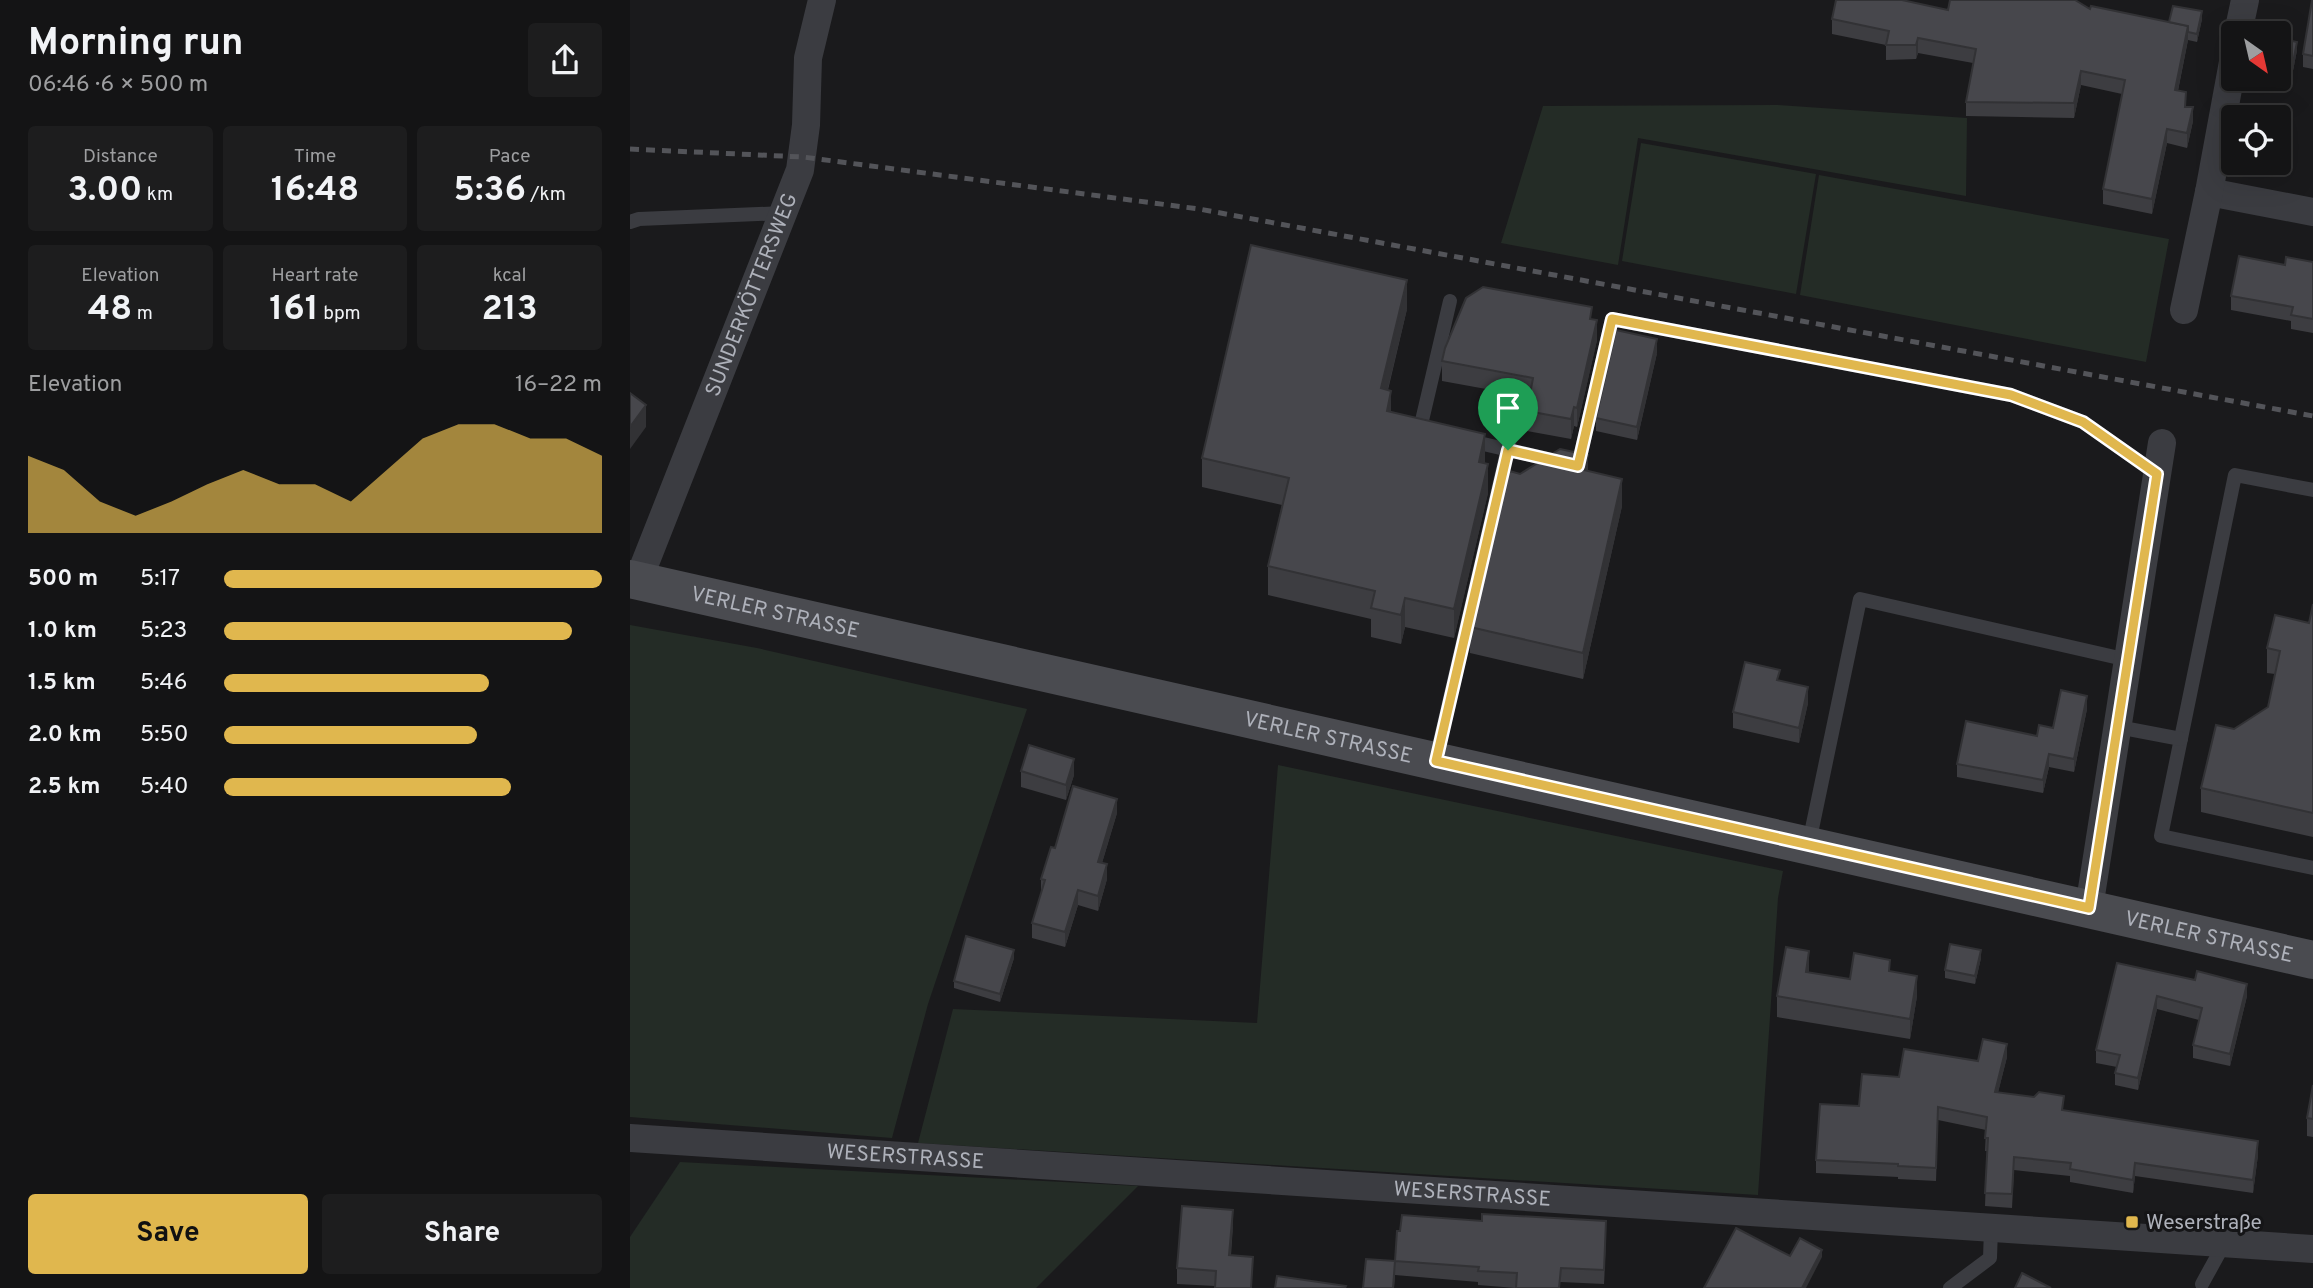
<!DOCTYPE html>
<html lang="en">
<head>
<meta charset="utf-8">
<style>
	body { margin:0; font-family:Overpass,sans-serif; background:#1d1d1e; color:#f1f3f6; height:100vh; display:flex; flex-direction:column; font-size:26px; white-space:nowrap }
	* { box-sizing:border-box; margin:0 }
	p { font-size:23px; color:#9d9ea0 }
	.icon { flex:none; width:38px; height:38px; fill:none; stroke:currentColor; stroke-width:2; stroke-linecap:round; stroke-linejoin:round }
	.map { position:relative; flex:1; overflow:hidden }
	.panel { display:flex; flex-direction:column; background:#141415; width:630px }
	.panel>* { flex:none }
	.needle { width:46px; rotate:146deg }
	.controls { position:absolute; left:1591px; top:21px; display:grid; gap:14px }
	.controls a { display:grid; place-items:center; width:70px; height:70px; border-radius:7px; background:#141415; box-shadow:0 7px 28px #0002,0 0 0 2px #333334; font-size:35px }
	.pin { position:absolute; display:grid; place-items:center; width:60px; height:60px; color:#fff; margin:-72px -30px; border-radius:50% 50% 50% 0; rotate:-45deg; box-shadow:0 0 7px #0007 }
	.pin .icon { rotate:45deg }
	.round { display:grid; place-items:center; flex:none; width:74px; height:74px; border-radius:7px; background:#1d1d1e }
	.summary { display:flex; align-items:center; justify-content:space-between; height:119px; padding:0 28px }
	h1 { font-size:38px; font-weight:700; line-height:52px }
	.figures { display:grid; grid-template-columns:repeat(3,1fr); gap:10px; height:119px; padding:7px 28px }
	.figures div { display:grid; align-content:center; border-radius:7px; background:#1d1d1e; text-align:center }
	.figures b { font-size:35px; font-weight:700 }
	.figures small { font-size:19px; font-weight:400 }
	.figures p { font-size:19px }
	.chart { height:196px; padding:14px 28px }
	.chart p { display:flex; justify-content:space-between }
	.chart svg { width:100%; height:126px; margin-top:7px; fill:#e0b74e; opacity:.7 }
	.primary-button { display:flex; gap:14px; margin-top:auto; padding:14px 28px }
	.primary-button a { flex:1; height:80px; border-radius:7px; background:#e0b74e; color:#111; font-size:28px; font-weight:700; line-height:80px; text-align:center }
	.primary-button a+a { background:#1d1d1e; color:#f1f3f6 }
	ul { padding:0 28px; list-style:none; font-size:23px }
	li { display:grid; grid-template-columns:112px 84px 1fr; align-items:center; height:52px }
	li i { height:18px; border-radius:9px; background:#e0b74e }
	main { display:flex; flex:1; min-height:0 }
	.map>svg:first-child { display:block }
	.green { fill:#242c26 }
	.lines { fill:none; stroke-linecap:round; stroke-linejoin:round }
	.lane { stroke:#3b3c41; stroke-width:14 }
	.street { stroke:#3b3c41; stroke-width:28 }
	.secondary { stroke:#4a4b50; stroke-width:38 }
	.rail { stroke:#535459; stroke-width:5; stroke-dasharray:9 7; stroke-linecap:butt }
	.wall { fill:#3d3d41 }
	.shaded-wall { fill:#323235 }
	.building { fill:#47474c; stroke:#323235; stroke-width:2 }
	.route-casing { stroke:#fff; stroke-width:14 }
	.route { stroke:#e0b74e; stroke-width:9 }
	.poi-dot { fill:#e0b74e; stroke:#151517; stroke-width:2.5 }
	.labels { text-anchor:middle; stroke-width:6; stroke-linejoin:round; paint-order:stroke }
	.street-label { font-size:21px; fill:#aeb1ba; stroke:#151517 }
	.poi-label { font-size:21px; fill:#aeb1ba; stroke:#151517; text-anchor:start }
</style>
</head>
<body>
<main>
<section class="panel">
<div class="summary"><div><h1>Morning run</h1><p>06:46 · 6 × 500 m</p></div><a class="round"><svg class="icon" aria-label="share" viewBox="0 0 24 24"><path d="M12 15V3M7 8l5-5 5 5M5 13v7h14v-7"/></svg></a></div>
<div class="figures">
<div><p>Distance</p><b>3.00<small> km</small></b></div>
<div><p>Time</p><b>16:48</b></div>
<div><p>Pace</p><b>5:36<small> /km</small></b></div>
</div>
<div class="figures">
<div><p>Elevation</p><b>48<small> m</small></b></div>
<div><p>Heart rate</p><b>161<small> bpm</small></b></div>
<div><p>kcal</p><b>213</b></div>
</div>
<div class="chart"><p><span>Elevation</span>16–22 m</p>
<svg viewBox="0 0 160 44" preserveAspectRatio="none"><path d="M0 44V17L10 22L20 33L30 38L40 33L50 27L60 22L70 27L80 27L90 33L100 22L110 11L120 6L130 6L140 11L150 11L160 17V44z"/></svg>
</div>
<ul>
<li><b>500 m</b>5:17<i style="width:100%"></i></li>
<li><b>1.0 km</b>5:23<i style="width:92%"></i></li>
<li><b>1.5 km</b>5:46<i style="width:70%"></i></li>
<li><b>2.0 km</b>5:50<i style="width:67%"></i></li>
<li><b>2.5 km</b>5:40<i style="width:76%"></i></li>
</ul>
<div class="primary-button"><a>Save</a><a>Share</a></div>
</section>
<div class="map">
<svg width="1683" height="1288" viewBox="0 0 1683 1288">
	<rect width="100%" height="100%" fill="#1a1a1c"/>
	<g class="green">
		<polygon points="1148,105 1337,118 1336,196 1008,138 988,265 871,243 913,106"/>
		<polygon points="1011,143 1186,174 1166,294 992,261"/>
		<polygon points="1189,175 1539,239 1516,362 1170,295"/>
		<polygon points="0,625 127,648 397,709 298,1004 262,1138 0,1117"/>
		<polygon points="648,765 1153,871 1148,898 1128,1195 288,1143 323,1009 627,1023"/>
		<polygon points="50,1162 508,1186 406,1288 0,1288 0,1237"/>
	</g>
	<g class="lines">
		<g class="lane">
			<polyline points="0,222 9,219 154,213"/>
			<polyline points="796,431 790,429 820,301"/>
			<polyline points="836,440 948,466 982,319 1381,395 1453,422 1527,474"/>
			<polyline points="1683,490 1605,475 1531,836 1683,868"/>
			<polyline points="1488,727 1551,739"/>
			<polyline points="806,759 888,404"/>
			<polyline points="1179,843 1230,599 1498,660"/>
			<polyline points="1572,1284 1594,1244"/>
			<polyline points="1320,1288 1360,1258 1361,1229"/>
		</g>
		<g class="street">
			<polyline points="1608,33 1615,0"/>
			<polyline points="1579,192 1683,212"/>
			<polyline points="1554,310 1579,192 1603,62"/>
			<path id="s1" d="M8,581L170,170L176,125L178,58L192,0"/>
			<polyline points="1459,908 1532,443"/>
			<path id="s2" d="M0,1138L1683,1249"/>
		</g>
		<path class="secondary" id="s3" d="M0,579L1683,960"/>
		<polyline class="rail" points="0,149 173,157 569,209 1683,416"/>
	</g>
	<g class="wall">
		<polygon points="1683,0 1683,69 1673,67 1673,54"/>
		<polygon points="1460,9 1539,22 1572,19 1567,42 1558,40 1548,91 1563,121 1557,148 1537,143 1522,214 1473,204 1473,189 1492,94 1451,85 1444,118 1336,116 1336,102 1343,63 1288,53 1286,59 1256,60 1256,45 1202,34 1202,19 1318,10"/>
		<polygon points="1648,38 1667,50 1662,76 1648,73"/>
		<polygon points="1683,262 1683,333 1661,329 1661,321 1601,310 1601,296 1655,265"/>
		<polygon points="777,309 758,390 761,412 855,463 858,493 824,638 775,627 771,644 741,637 741,619 638,595 638,566 652,505 572,487 572,458"/>
		<polygon points="962,319 967,340 947,427 944,426 941,439 897,431 897,411 900,397 812,381 812,361"/>
		<polygon points="1027,353 1007,440 966,431 966,418"/>
		<polygon points="958,471 992,506 953,679 840,653 840,627 890,474"/>
		<polygon points="1683,604 1683,837 1571,812 1571,788 1604,729 1638,707 1645,674 1637,673 1637,648 1679,623"/>
		<polygon points="1178,703 1169,743 1103,728 1103,712"/>
		<polygon points="1457,709 1444,772 1419,767 1413,793 1327,777 1327,764 1407,736 1423,728"/>
		<polygon points="391,771 444,775 436,800 391,787"/>
		<polygon points="487,813 472,863 477,879 468,911 448,905 435,947 402,938 402,923 411,893 411,879 425,848"/>
		<polygon points="384,958 370,1002 324,988 324,981"/>
		<polygon points="1351,958 1345,984 1315,978 1315,970"/>
		<polygon points="1487,963 1565,980 1617,996 1600,1066 1563,1058 1563,1045 1569,1020 1527,1009 1508,1090 1485,1085 1485,1073 1487,1067 1466,1063 1466,1050"/>
		<polygon points="1260,971 1287,996 1280,1039 1147,1017 1147,996 1220,979"/>
		<polygon points="1377,1057 1368,1092 1433,1110 1628,1155 1623,1193 1505,1176 1503,1193 1440,1182 1440,1176 1384,1170 1382,1208 1355,1206 1357,1151 1355,1151 1356,1130 1308,1120 1306,1181 1268,1179 1268,1177 1186,1173 1186,1160 1229,1106 1269,1077 1348,1061"/>
		<polygon points="1683,1085 1683,1137 1677,1136 1677,1118"/>
		<polygon points="603,1225 601,1255 623,1273 585,1286 547,1284 547,1268"/>
		<polygon points="770,1231 976,1235 974,1284 931,1282 886,1288 848,1285 848,1282 765,1275 764,1288 733,1288 765,1261"/>
	</g>
	<g class="shaded-wall">
		<polygon points="1572,11 1572,19 1567,42 1567,34"/>
		<polygon points="1558,26 1558,40 1545,105 1545,90"/>
		<polygon points="1288,38 1288,53 1286,59 1286,45"/>
		<polygon points="1667,42 1667,50 1662,76 1662,68"/>
		<polygon points="1451,71 1451,85 1444,118 1444,103"/>
		<polygon points="1563,107 1563,121 1557,148 1557,133"/>
		<polygon points="1537,129 1537,143 1522,214 1522,199"/>
		<polygon points="777,280 777,309 751,417 751,388"/>
		<polygon points="967,320 967,340 947,427 947,408"/>
		<polygon points="1027,339 1027,353 1007,440 1007,427"/>
		<polygon points="761,391 761,420 757,411"/>
		<polygon points="16,405 16,427 0,449 0,427"/>
		<polygon points="944,407 944,426 941,439 941,419"/>
		<polygon points="855,434 855,463 849,491 849,462"/>
		<polygon points="958,455 958,481 954,470"/>
		<polygon points="858,464 858,493 824,638 824,609"/>
		<polygon points="992,479 992,506 953,679 953,653"/>
		<polygon points="775,598 775,627 771,644 771,615"/>
		<polygon points="1178,687 1178,703 1169,743 1169,728"/>
		<polygon points="1457,696 1457,709 1444,772 1444,759"/>
		<polygon points="1419,754 1419,767 1413,793 1413,780"/>
		<polygon points="444,759 444,775 436,800 436,785"/>
		<polygon points="487,799 487,813 468,876 468,862"/>
		<polygon points="477,864 477,879 468,911 468,896"/>
		<polygon points="448,890 448,905 435,947 435,932"/>
		<polygon points="384,950 384,958 370,1002 370,994"/>
		<polygon points="1351,950 1351,958 1345,984 1345,976"/>
		<polygon points="1179,951 1179,971 1176,992 1176,972"/>
		<polygon points="1287,976 1287,996 1280,1039 1280,1019"/>
		<polygon points="1617,984 1617,996 1600,1066 1600,1054"/>
		<polygon points="1527,996 1527,1009 1508,1090 1508,1078"/>
		<polygon points="1377,1044 1377,1057 1365,1105 1365,1092"/>
		<polygon points="1628,1141 1628,1155 1623,1193 1623,1180"/>
		<polygon points="1505,1163 1505,1176 1503,1193 1503,1180"/>
		<polygon points="603,1210 603,1225 599,1271 599,1255"/>
		<polygon points="976,1221 976,1235 974,1284 974,1270"/>
		<polygon points="1192,1250 1192,1257 1176,1288 1172,1288"/>
	</g>
	<g class="building">
		<polygon points="1206,0 1272,0 1318,10 1320,0 1445,0 1460,9 1461,6 1558,26 1545,90 1556,92 1555,107 1563,107 1557,133 1537,129 1522,199 1473,189 1495,80 1451,71 1444,103 1336,102 1346,49 1288,38 1286,45 1256,45 1259,31 1202,19"/>
		<polygon points="1682,0 1683,0 1683,56 1673,54"/>
		<polygon points="1543,6 1572,11 1567,34 1558,32 1558,26 1539,22"/>
		<polygon points="1648,38 1667,42 1662,68 1648,65"/>
		<polygon points="621,245 777,280 751,388 761,391 757,411 855,434 849,462 858,464 824,609 775,598 771,615 741,608 745,591 638,566 659,478 572,458"/>
		<polygon points="1609,256 1655,265 1656,257 1683,262 1683,319 1661,315 1663,307 1601,296"/>
		<polygon points="853,287 962,307 960,319 967,320 947,408 944,407 941,419 897,411 903,378 812,361 815,348 836,298"/>
		<polygon points="986,330 1027,339 1007,427 966,418"/>
		<polygon points="0,393 16,405 0,427"/>
		<polygon points="930,449 958,455 954,470 992,479 953,653 840,627 876,470 890,474"/>
		<polygon points="1683,604 1683,813 1571,788 1586,725 1604,729 1638,707 1650,651 1637,648 1645,615 1679,623"/>
		<polygon points="1115,662 1150,670 1147,680 1178,687 1169,728 1103,712"/>
		<polygon points="1431,690 1457,696 1444,759 1419,754 1413,780 1327,764 1336,721 1407,736 1409,725 1423,728"/>
		<polygon points="399,745 444,759 436,785 391,771"/>
		<polygon points="443,786 487,799 468,862 477,864 468,896 448,890 435,932 402,923 415,880 411,879 421,847 425,848"/>
		<polygon points="336,936 384,950 370,994 324,981"/>
		<polygon points="1320,944 1351,950 1345,976 1315,970"/>
		<polygon points="1156,947 1179,951 1176,972 1220,979 1224,953 1260,960 1259,971 1287,976 1280,1019 1147,996"/>
		<polygon points="1487,963 1565,980 1567,971 1617,984 1600,1054 1563,1045 1572,1008 1527,996 1508,1078 1485,1073 1490,1055 1466,1050"/>
		<polygon points="1353,1039 1377,1044 1365,1092 1404,1097 1409,1092 1434,1096 1432,1110 1628,1141 1623,1180 1505,1163 1503,1180 1440,1169 1441,1163 1384,1157 1382,1194 1355,1193 1358,1138 1355,1138 1357,1117 1308,1107 1306,1168 1268,1166 1268,1164 1186,1160 1190,1104 1229,1106 1232,1074 1269,1077 1274,1049 1348,1061"/>
		<polygon points="1683,1085 1683,1119 1677,1118"/>
		<polygon points="552,1206 603,1210 599,1255 623,1257 621,1288 585,1288 586,1271 547,1268"/>
		<polygon points="852,1214 976,1221 974,1270 931,1268 929,1288 886,1288 887,1273 848,1271 849,1267 765,1261 763,1288 733,1288 736,1259 765,1261 767,1231 770,1231 772,1215 852,1221"/>
		<polygon points="1106,1228 1160,1256 1170,1238 1192,1250 1172,1288 1074,1288"/>
		<polygon points="1392,1273 1421,1288 1385,1288"/>
		<polygon points="647,1276 716,1286 715,1288 645,1288"/>
	</g>
	<g class="lines">
		<g class="route-casing">
			<polygon id="route" points="982,319 1381,395 1453,422 1527,474 1459,908 806,761 878,450 948,466"/>
		</g>
		<use href="#route" class="route"/>
	</g>
	<rect class="poi-dot" x="1495" y="1215" width="14" height="14" rx="3.5"/>
	<g class="labels">
		<g class="street-label">
			<text dy="7" stroke="none"><textPath href="#s1" startOffset="308">SUNDERKÖTTERSWEG</textPath></text>
			<text dy="7" stroke="none"><textPath href="#s3" startOffset="149">VERLER STRASSE</textPath></text>
			<text dy="7" stroke="none"><textPath href="#s3" startOffset="716">VERLER STRASSE</textPath></text>
			<text dy="7" stroke="none"><textPath href="#s3" startOffset="1619">VERLER STRASSE</textPath></text>
			<text dy="7" stroke="none"><textPath href="#s2" startOffset="276">WESERSTRASSE</textPath></text>
			<text dy="7" stroke="none"><textPath href="#s2" startOffset="844">WESERSTRASSE</textPath></text>
		</g>
		<g class="poi-label">
			<text x="1516" y="1229">Weserstraße</text>
		</g>
	</g>
</svg>
<div class="controls">
<a><svg class="needle" viewBox="-14 -14 28 28"><path d="M0-13l5 13h-10z" fill="#e53935"/><path d="M0 13l5-13h-10z" fill="#9d9ea0"/></svg></a>
<a><svg class="icon" aria-label="locate" viewBox="0 0 24 24"><circle cx="12" cy="12" r="6"/><path d="M12 2v4M12 18v4M2 12h4M18 12h4"/></svg></a>
</div>
<div class="pin" style="left:878px;top:450px;background:#1e9e55"><svg class="icon" aria-label="arrive" viewBox="0 0 24 24"><path d="M6 21V4h12l-3 4 3 4H6"/></svg></div>
</div>
</main>
</body>
</html>
